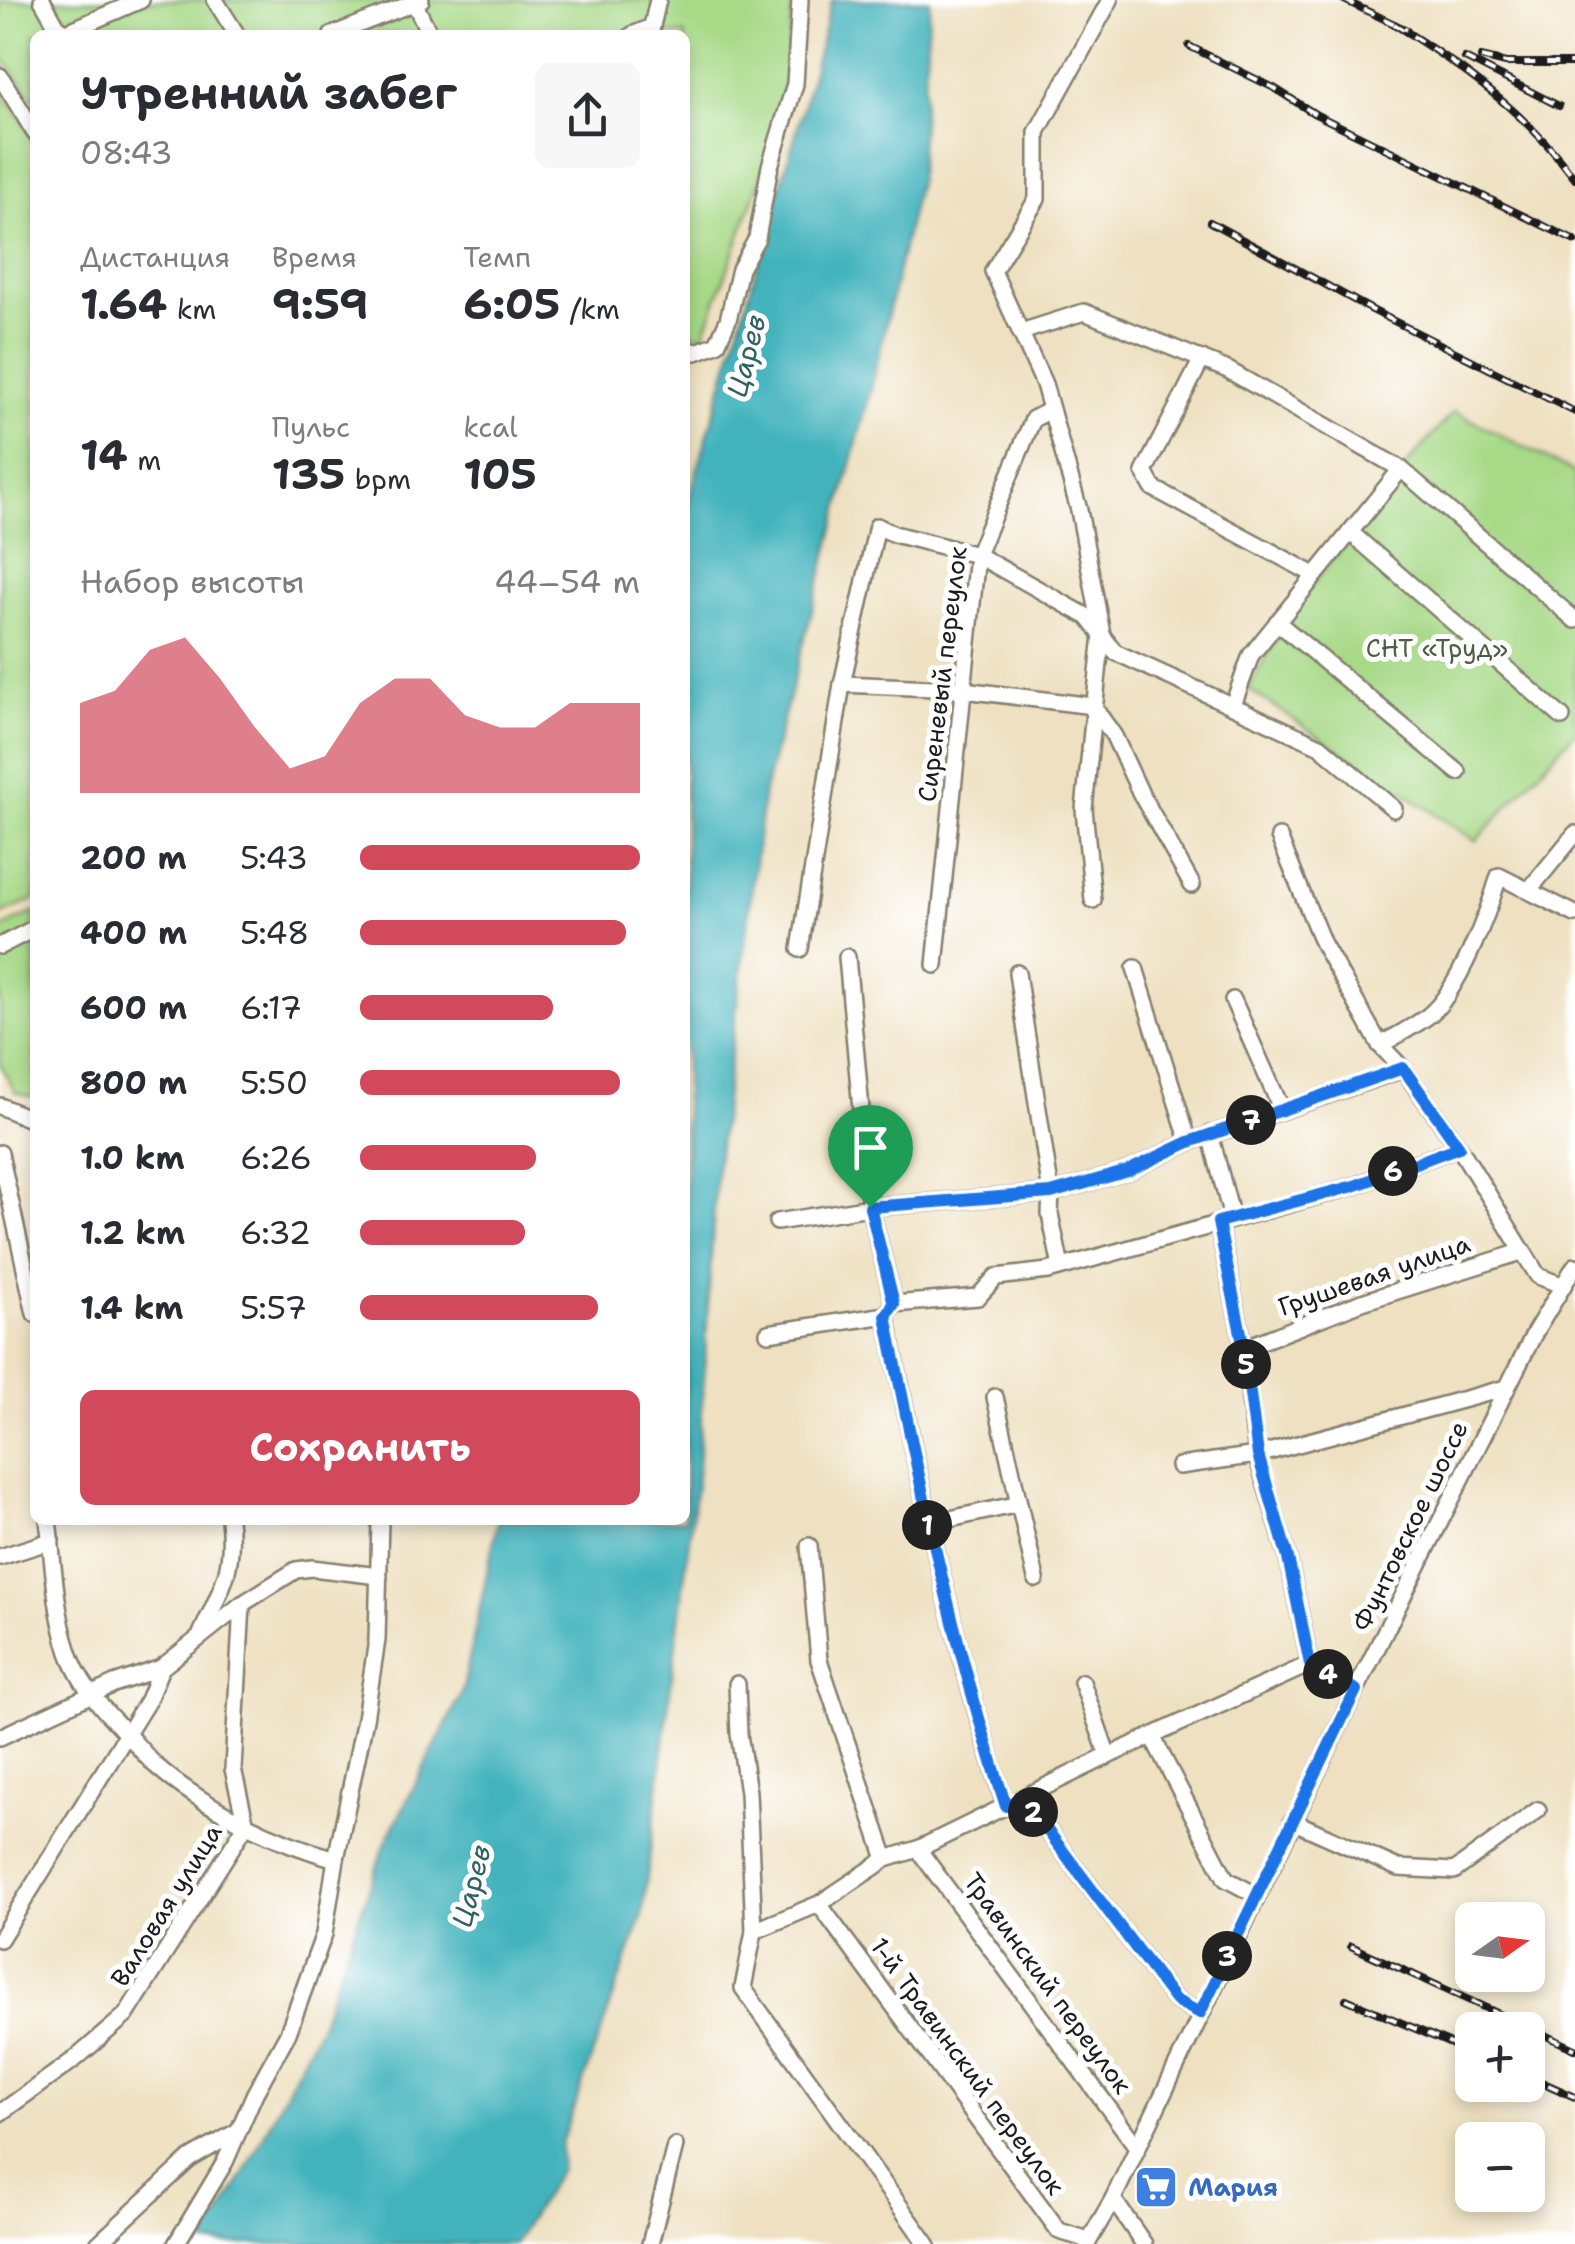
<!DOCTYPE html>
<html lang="ru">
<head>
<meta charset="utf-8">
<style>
	body { margin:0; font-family:"Shantell Sans",sans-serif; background:#f7f7f7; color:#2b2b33; height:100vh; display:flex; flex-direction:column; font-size:38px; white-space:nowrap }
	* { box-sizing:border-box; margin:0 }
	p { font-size:32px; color:#7c7c81 }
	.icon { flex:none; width:55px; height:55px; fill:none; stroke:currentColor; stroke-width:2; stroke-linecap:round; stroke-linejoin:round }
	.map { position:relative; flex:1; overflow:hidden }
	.panel { position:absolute; left:30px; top:30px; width:660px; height:1495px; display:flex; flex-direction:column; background:#fff; border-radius:15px; box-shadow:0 5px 15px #0003 }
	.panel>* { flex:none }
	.needle { width:65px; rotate:76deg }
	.controls { position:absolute; left:1455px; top:1902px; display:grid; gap:20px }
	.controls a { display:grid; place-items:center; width:90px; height:90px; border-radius:15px; background:#fff; box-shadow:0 5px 15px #0003; font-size:50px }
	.pin { position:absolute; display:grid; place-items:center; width:85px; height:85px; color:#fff; margin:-102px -42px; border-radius:50% 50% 50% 0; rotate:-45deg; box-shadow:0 0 10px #0007 }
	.pin .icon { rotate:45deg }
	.km { position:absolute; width:50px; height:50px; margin:-25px; border-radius:50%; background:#222; color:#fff; font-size:28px; line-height:50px; text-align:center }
	.round { display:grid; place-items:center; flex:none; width:105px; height:105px; border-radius:15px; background:#f7f7f7 }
	.headline { display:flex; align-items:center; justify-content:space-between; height:170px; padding:0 50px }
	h1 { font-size:45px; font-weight:700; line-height:75px }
	.metrics { display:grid; grid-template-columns:repeat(3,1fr); gap:15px; height:170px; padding:10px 50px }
	.metrics div { display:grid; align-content:center }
	.metrics b { font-size:42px; font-weight:700 }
	.metrics small { font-size:28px; font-weight:400 }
	.metrics p { font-size:28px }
	.chart { height:280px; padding:20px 50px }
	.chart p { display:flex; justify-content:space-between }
	.chart svg { width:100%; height:180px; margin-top:10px; fill:#d1495b; opacity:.7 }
	.cta { display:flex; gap:20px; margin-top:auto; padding:20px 50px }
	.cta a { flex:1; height:115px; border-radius:15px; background:#d1495b; color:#fff; font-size:40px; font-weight:700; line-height:115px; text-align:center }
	ul { padding:0 50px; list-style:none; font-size:32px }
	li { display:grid; grid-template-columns:160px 120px 1fr; align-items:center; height:75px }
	li i { height:25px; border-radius:12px; background:#d1495b }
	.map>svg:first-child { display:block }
	.green { fill:#a7d987; stroke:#627a52; stroke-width:2.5 }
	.water { fill:#43b3bd; stroke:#30686c; stroke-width:2.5 }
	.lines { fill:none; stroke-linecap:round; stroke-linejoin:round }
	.minor-casing { stroke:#857e6e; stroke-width:20 }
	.minor { stroke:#fff; stroke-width:15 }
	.rail-casing { stroke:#1c1c1c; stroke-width:8 }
	.rail { stroke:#fff; stroke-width:4; stroke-dasharray:11; stroke-linecap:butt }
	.route-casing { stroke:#fff; stroke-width:20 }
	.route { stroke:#1a73e8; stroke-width:12 }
	.labels { text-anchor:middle; stroke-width:10; stroke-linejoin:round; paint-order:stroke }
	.park-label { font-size:25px; fill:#4d5e41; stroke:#fff }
	.street-label { font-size:25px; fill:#1c1c1c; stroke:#fff }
	.shop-label { font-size:25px; font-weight:bold; fill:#366cbe; stroke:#fff; text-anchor:start }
	.water-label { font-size:28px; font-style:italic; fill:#2e6064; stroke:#fff }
</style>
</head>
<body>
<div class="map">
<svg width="1575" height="2244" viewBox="0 0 1575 2244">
	<rect width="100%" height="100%" fill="#fff"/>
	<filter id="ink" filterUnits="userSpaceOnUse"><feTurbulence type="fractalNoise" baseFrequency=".01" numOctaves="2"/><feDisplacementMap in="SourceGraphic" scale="20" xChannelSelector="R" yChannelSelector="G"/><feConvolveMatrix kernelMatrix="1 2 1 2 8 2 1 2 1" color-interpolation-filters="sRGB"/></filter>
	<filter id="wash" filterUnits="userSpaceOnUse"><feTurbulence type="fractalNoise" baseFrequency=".0048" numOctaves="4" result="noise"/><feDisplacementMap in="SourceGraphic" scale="40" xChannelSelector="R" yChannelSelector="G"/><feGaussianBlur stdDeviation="2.25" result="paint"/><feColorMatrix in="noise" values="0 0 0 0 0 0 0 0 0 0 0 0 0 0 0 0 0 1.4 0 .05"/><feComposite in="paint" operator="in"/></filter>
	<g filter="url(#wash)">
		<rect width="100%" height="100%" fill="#eee0c0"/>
		<g class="green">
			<polygon points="0,0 793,0 781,123 703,337 685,329 685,35 35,35 35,102 0,54"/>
			<polygon points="0,90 27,127 35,147 35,899 0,915"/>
			<polygon points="1454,411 1575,473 1575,732 1476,841 1248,689 1281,631 1283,622 1405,467"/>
			<polygon points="35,912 35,1098 15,1092 0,1064 0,929"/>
		</g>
		<polygon class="water" points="832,0 930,0 918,182 870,393 764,791 717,1162 698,1468 642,1917 561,2143 560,2169 514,2244 203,2244 244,2174 321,2022 386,1842 462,1693 498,1520 685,1520 685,512 799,123"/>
	</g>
	<g filter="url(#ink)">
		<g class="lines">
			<g class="minor-casing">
				<g id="minor">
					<polyline points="42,0 58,28 67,32 141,0"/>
					<polyline points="215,0 237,35"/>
					<polyline points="413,0 430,35"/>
					<polyline points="332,35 421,0"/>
					<polyline points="632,35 652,27"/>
					<polyline points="650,35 658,0"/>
					<polyline points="0,76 35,133"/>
					<polyline points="1021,332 1084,312 1228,370 1401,469 1575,620"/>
					<polyline points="685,349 696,352 717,344 728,320 740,269 757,238 770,166 795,84 800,0"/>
					<polyline points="1202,359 1144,472 1153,488 1313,574"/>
					<polyline points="1350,532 1562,717"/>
					<polyline points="1277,622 1458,772"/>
					<polyline points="842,684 956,689 1093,706 1114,736 1141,794 1192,885"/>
					<polyline points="1233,705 1251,655 1401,469"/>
					<polyline points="1279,837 1323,944 1380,1045 1403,1069 1459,1147 1538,1276 1561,1285"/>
					<polyline points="1529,890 1575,834"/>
					<polyline points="1093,900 1084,809 1102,634 1079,510 1044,384 993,271 1037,199 1037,132 1110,0"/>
					<polyline points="0,946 35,928"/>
					<polyline points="800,949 842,684 877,526 894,534 977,555 1088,617 1115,652 1320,746 1394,809"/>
					<polyline points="847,957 870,1207 894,1304"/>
					<polyline points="935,965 977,555 1033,419 1051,410"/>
					<polyline points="1135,968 1189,1142"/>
					<polyline points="1017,973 1051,1193 1050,1214 1061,1267"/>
					<polyline points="1233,1000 1282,1110"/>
					<path d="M1380,1045C1396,1036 1413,1027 1428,1016C1458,993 1488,913 1499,876L1575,914"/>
					<polyline points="0,1106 35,1121"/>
					<polyline points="1210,1134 1232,1218"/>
					<polyline points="0,1153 35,1314"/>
					<polyline points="777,1222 870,1207 1051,1193 1128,1171 1189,1142 1403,1069"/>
					<polyline points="1218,1222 1244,1348 1257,1455 1288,1558 1310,1664 1356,1690"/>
					<path d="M886,1315C919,1481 953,1646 1006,1807"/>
					<polyline points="768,1333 886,1315 894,1304 978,1297 996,1277 1048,1271 1354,1186 1459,1147"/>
					<polyline points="1244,1348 1362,1302 1521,1252"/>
					<polyline points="995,1397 1036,1579"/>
					<polyline points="1179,1466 1257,1455 1506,1388"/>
					<path d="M48,1520C54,1566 55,1619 73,1663C85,1690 103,1709 123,1730C134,1741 143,1753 154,1764C202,1807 274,1842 336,1859"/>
					<polyline points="927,1524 1019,1504"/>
					<polyline points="809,1546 819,1660 886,1859"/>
					<polyline points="0,1557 51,1541"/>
					<path d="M201,1634C221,1589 235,1571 229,1520"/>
					<polyline points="1082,1682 1108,1756"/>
					<polyline points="737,1684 739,1734 748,1792 754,1931 743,1988 927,2244"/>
					<polyline points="0,1737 114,1684 161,1668 242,1604 296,1570 312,1568 379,1576"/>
					<polyline points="1153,1738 1226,1879 1256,1895"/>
					<polyline points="1023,1798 1175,2000 1200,2013"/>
					<polyline points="1292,1821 1398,1868 1454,1871 1538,1810"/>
					<polyline points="918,1849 1137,2147"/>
					<polyline points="819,1904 1059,2231 1089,2240"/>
					<polyline points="754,1931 819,1904 886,1859 918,1849 1108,1756 1310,1664"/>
					<polyline points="0,1939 148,1700 161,1668"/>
					<polyline points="0,2113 75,2059 126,2015 246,1825 233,1769 242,1604"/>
					<polyline points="1113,2199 1144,2244"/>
					<polyline points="98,2244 190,2159 238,2131"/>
					<polyline points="176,2244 225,2162 255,2093 288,2033 324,1934 336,1859 365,1719 377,1640 380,1520"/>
					<polyline points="650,2244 675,2146"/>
					<polyline points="1087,2244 1113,2199 1356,1690 1535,1332 1575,1266"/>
				</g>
			</g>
			<use href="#minor" class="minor"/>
			<g class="rail-casing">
				<g id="rail">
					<polyline points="1344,0 1407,30"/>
					<path d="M1394,24C1463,67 1527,113 1575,179"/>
					<polyline points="1189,46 1274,88 1315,114 1575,241"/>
					<polyline points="1481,57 1506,63 1575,63"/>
					<polyline points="1465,58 1559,106"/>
					<polyline points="1210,222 1374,311 1575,412"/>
					<polyline points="1351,1946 1575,2049"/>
					<polyline points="1346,1999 1472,2053"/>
					<polyline points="1528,2076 1575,2097"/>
				</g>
			</g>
			<use href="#rail" class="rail"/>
		</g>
	</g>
	<g class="lines" filter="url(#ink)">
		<g class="route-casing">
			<path id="route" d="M1403,1068L1459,1147L1354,1186L1218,1222L1244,1348L1258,1455L1288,1558L1310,1664L1356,1690L1200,2013L1175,2000L1023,1798L1006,1806C953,1645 919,1482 886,1316L894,1304L870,1207L1051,1193L1128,1171L1189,1142Z"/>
		</g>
		<use href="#route" class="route"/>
	</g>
	<defs>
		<g id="supermarket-square" transform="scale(2.25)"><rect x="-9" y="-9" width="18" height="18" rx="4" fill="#3f7fe0" stroke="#fff"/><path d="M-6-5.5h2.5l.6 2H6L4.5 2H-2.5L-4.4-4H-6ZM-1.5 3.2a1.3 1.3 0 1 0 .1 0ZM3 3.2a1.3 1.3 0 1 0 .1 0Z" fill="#fff"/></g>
	</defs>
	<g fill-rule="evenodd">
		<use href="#supermarket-square" x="1156" y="2187"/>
	</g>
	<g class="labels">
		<g class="park-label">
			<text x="1437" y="657">СНТ «Труд»</text>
		</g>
		<g class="street-label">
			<text transform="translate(942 674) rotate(-83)" y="9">Сиреневый переулок</text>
			<text transform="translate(1374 1275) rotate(-19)" y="9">Грушевая улица</text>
			<text transform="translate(1410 1526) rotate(-64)" y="9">Фунтовское шоссе</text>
			<text transform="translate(166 1905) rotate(-58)" y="9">Валовая улица</text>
			<text transform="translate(1048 1983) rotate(54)" y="9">Травинский переулок</text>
			<text transform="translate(968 2066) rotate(54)" y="9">1-й Травинский переулок</text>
		</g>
		<g class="shop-label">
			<text x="1188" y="2196">Мария</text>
		</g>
		<g class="water-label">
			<text transform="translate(746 356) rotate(-76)" y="10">Царев</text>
			<text transform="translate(471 1886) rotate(-76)" y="10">Царев</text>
		</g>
	</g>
</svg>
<div class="controls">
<a><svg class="needle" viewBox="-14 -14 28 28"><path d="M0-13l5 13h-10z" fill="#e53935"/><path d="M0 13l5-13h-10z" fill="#7c7c81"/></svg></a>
<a>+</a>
<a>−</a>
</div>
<div class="pin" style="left:870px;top:1207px;background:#1e9e55"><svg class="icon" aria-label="arrive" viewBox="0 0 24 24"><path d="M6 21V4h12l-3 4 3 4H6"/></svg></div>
<b class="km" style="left:927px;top:1525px">1</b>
<b class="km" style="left:1033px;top:1812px">2</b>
<b class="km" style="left:1227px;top:1956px">3</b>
<b class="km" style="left:1328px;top:1674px">4</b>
<b class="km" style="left:1246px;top:1364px">5</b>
<b class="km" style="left:1393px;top:1171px">6</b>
<b class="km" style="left:1251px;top:1120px">7</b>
<section class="panel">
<div class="headline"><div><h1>Утренний забег</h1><p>08:43</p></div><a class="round"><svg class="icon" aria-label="share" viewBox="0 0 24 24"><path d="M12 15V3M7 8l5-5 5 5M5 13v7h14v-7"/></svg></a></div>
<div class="metrics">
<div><p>Дистанция</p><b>1.64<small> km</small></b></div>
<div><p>Время</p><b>9:59</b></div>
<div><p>Темп</p><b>6:05<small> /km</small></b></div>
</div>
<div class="metrics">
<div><b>14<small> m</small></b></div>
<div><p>Пульс</p><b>135<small> bpm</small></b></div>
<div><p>kcal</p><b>105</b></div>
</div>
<div class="chart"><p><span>Набор высоты</span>44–54 m</p>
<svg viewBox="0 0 160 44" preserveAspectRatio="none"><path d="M0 44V22L10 19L20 9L30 6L40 16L50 28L60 38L70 35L80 22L90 16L100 16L110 25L120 28L130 28L140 22L150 22L160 22V44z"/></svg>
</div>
<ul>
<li><b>200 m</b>5:43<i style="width:100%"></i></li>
<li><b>400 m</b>5:48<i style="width:95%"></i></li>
<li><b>600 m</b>6:17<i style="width:69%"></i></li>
<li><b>800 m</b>5:50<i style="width:93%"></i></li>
<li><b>1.0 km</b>6:26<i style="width:63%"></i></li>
<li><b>1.2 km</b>6:32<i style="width:59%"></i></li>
<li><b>1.4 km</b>5:57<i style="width:85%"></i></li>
</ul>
<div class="cta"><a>Сохранить</a></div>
</section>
</div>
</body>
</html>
